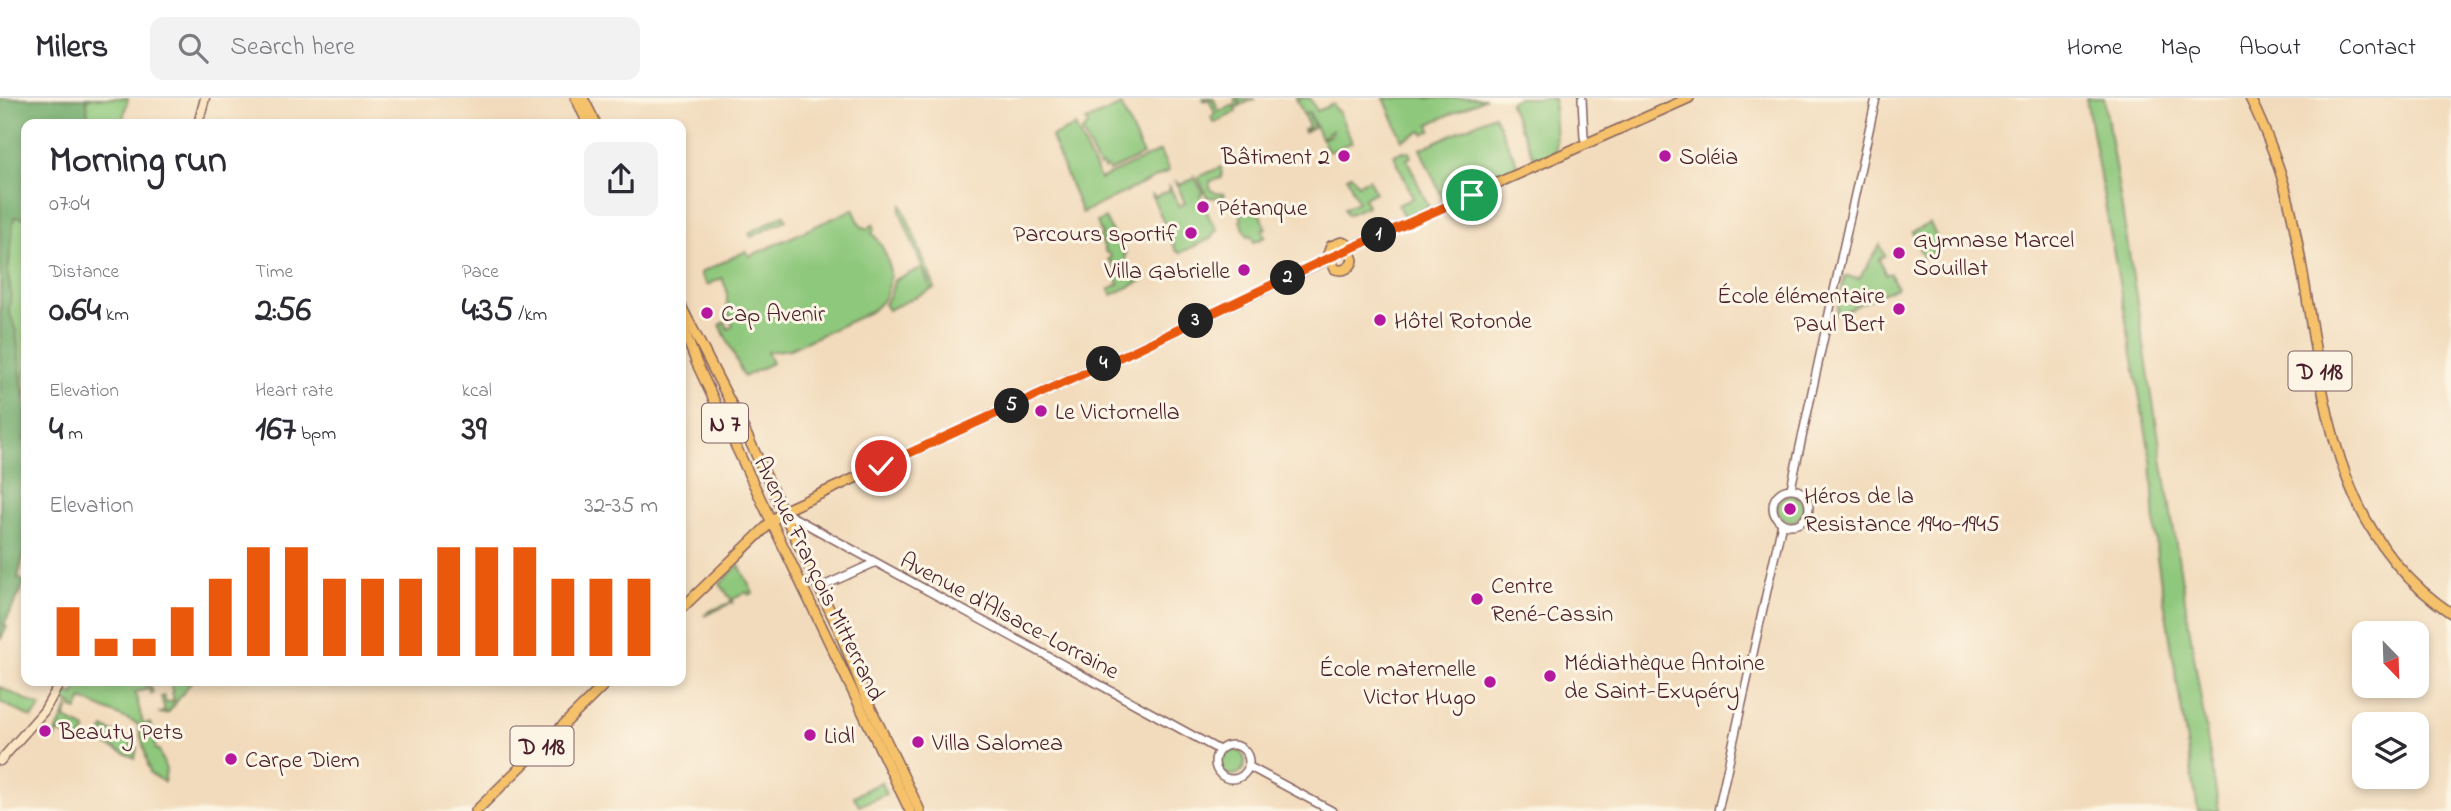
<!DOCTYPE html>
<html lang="en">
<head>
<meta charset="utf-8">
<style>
	body { margin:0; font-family:"Indie Flower",sans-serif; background:#f2f2f3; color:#2b2b33; height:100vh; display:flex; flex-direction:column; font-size:26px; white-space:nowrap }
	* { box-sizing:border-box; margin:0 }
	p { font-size:23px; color:#7c7c81 }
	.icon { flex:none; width:38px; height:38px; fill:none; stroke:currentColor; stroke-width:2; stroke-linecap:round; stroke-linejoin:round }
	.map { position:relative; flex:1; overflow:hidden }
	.panel { position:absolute; left:21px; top:21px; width:665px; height:567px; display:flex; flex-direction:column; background:#fff; border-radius:14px; box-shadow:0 4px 10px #0003 }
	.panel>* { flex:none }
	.needle { width:46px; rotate:157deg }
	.controls { position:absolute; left:2352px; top:523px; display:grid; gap:14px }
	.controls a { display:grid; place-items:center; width:77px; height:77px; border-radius:14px; background:#fff; box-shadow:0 4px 10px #0003; font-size:35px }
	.pin { position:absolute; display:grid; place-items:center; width:60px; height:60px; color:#fff; margin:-30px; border:4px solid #fff; border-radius:50%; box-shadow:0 2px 7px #0007 }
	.km { position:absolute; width:35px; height:35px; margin:-18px; border-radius:50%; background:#222; color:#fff; font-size:19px; line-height:35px; text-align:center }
	.round { display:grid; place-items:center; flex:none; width:74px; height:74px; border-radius:14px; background:#f2f2f3 }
	.head { display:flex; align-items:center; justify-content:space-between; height:119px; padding:0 28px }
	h1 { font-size:38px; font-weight:800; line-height:52px }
	.figures { display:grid; grid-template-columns:repeat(3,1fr); gap:10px; height:119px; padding:7px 28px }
	.figures div { display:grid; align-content:center }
	.figures b { font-size:35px; font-weight:800 }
	.figures small { font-size:19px; font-weight:400 }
	.figures p { font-size:19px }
	.chart { height:196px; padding:14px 28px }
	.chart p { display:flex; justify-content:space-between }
	.chart svg { width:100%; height:126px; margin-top:7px; stroke:#ea580c; stroke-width:6 }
	header { display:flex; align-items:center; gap:42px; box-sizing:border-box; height:98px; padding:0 35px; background:#fff; border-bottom:2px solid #e1e1e2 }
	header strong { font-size:33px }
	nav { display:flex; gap:38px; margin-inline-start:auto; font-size:24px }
	.search { width:490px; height:63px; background:#f2f2f3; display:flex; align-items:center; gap:18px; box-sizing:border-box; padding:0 24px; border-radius:14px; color:#7c7c81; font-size:26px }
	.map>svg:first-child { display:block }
	.green { fill:#8ec87c; stroke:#6c7454; stroke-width:2 }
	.forest { fill:#72ac6c; stroke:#5e664c; stroke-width:2 }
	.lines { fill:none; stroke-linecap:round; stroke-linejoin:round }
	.tertiary-casing { stroke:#85615e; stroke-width:10 }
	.secondary-casing { stroke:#85615e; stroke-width:11 }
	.primary-casing { stroke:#85615e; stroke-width:12 }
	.tertiary { stroke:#fff; stroke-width:7 }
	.secondary { stroke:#fbe6c4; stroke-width:8 }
	.primary { stroke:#f5c16b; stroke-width:9 }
	.route-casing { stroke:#fff; stroke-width:14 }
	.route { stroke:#ea580c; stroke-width:9 }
	.poi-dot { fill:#b5179e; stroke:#fcf5e5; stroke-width:2.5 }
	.labels { text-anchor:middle; stroke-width:6; stroke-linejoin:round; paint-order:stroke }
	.shield { fill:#fcf5e5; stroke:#7f5f63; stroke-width:2 }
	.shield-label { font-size:23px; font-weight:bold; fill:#4a1f2b }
	.poi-label { font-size:24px; fill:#4a1f2b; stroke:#fcf5e5; text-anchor:start }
	.street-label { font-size:24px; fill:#4a1f2b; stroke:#fcf5e5 }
</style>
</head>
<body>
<header>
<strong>Milers</strong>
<div class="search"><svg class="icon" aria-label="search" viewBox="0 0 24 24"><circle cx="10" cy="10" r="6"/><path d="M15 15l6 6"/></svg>Search here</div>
<nav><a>Home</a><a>Map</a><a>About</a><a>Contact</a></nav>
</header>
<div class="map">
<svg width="2451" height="713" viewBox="0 0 2451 713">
	<rect width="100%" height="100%" fill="#fcf5e5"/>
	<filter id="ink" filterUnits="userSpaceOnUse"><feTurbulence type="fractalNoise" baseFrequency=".0143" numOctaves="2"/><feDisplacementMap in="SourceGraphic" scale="14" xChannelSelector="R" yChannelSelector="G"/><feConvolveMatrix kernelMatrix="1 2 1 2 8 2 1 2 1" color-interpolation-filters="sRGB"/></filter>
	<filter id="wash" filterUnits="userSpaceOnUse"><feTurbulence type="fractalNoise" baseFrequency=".00686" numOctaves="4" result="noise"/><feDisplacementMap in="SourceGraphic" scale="28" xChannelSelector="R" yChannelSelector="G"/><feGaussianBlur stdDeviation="1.57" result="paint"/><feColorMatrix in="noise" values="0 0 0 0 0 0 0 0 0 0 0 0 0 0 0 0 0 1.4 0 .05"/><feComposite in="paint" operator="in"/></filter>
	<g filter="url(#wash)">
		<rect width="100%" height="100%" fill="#f2dbbc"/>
		<g class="green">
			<polygon points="0,0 128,0 122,26 26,26 26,448 18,480 25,484 4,527 7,529 0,542"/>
			<polygon points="1203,0 1213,0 1219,13 1235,7 1235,0 1255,1 1241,7 1238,2 1240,8 1235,10 1236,14 1214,25 1211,19 1215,15 1209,1 1204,3"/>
			<polygon points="1296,0 1310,0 1317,13 1333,6 1336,13 1338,12 1352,44 1329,54 1322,41 1331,37 1333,32 1321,40 1309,14 1306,16 1309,16 1314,29 1304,34 1303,32 1309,29"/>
			<polygon points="1384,0 1486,0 1429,26 1431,32 1424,36 1422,33 1402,42"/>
			<polygon points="1518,0 1554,0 1556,53 1539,61 1534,59 1510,7 1510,4"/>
			<polygon points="2086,0 2104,0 2219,713 2198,713 2157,460 2151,362"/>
			<polygon points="1121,7 1143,57 1109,73 1107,69 1104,71 1102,67 1099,69 1082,34 1088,27 1086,23"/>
			<polygon points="1494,17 1518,68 1444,103 1420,51"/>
			<polygon points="1075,28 1100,81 1160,53 1169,73 1082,115 1051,39"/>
			<polygon points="1403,53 1409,54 1411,59 1407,61 1429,110 1408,117 1405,121 1398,107 1413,100 1394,57"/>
			<polygon points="1221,69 1222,80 1210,83 1210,91 1216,95 1224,96 1224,100 1207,99 1198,79"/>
			<polygon points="1351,77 1358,86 1369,81 1375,94 1364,100 1367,108 1347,117 1344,110 1358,104 1347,79"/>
			<polygon points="1194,78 1203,95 1200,97 1209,119 1218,133 1213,135 1212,140 1180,155 1176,153 1151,95 1155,99 1169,93 1169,87 1179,108 1185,105 1176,84 1180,87 1193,81"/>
			<polygon points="902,107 935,190 888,212 884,206 891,195 894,182 922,170 931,191 900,113"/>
			<polygon points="1254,110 1256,115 1259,114 1266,131 1262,132 1265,139 1254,144 1251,137 1248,139 1240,123 1242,121 1240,116"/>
			<path d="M853,111L861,128L867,131L874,126V132L872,135C895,160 899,200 864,217L790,251L767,254L772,265L744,279L720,227L725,224L728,231L733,228L727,212V192L722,180L707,187L700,175L746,153L750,158Z"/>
			<polygon points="784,117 786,122 751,139 749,135"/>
			<polygon points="1105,120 1122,154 1125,153 1126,156 1124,158 1134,179 1144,175 1146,181 1112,197 1109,191 1119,186 1112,164 1110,164 1108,161 1111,160 1109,155 1106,155 1100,138 1102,137 1097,124"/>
			<polygon points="1930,125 1942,151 1923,159 1912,134"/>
			<polygon points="1880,147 1885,158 1879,161 1886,177 1890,175 1897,189 1836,217 1845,178 1859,181"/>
			<circle cx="1790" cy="410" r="13"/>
			<polygon points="739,467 753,495 749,497 747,494 733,501 733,504 704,518 709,513 733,504 720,486"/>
			<polygon points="80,583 143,583 146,589 151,588 153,595 151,596 149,591 135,594 143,626 150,625 156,652 159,652 166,672 164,684 150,675 138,626 82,601 77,612 72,610 73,607 63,602 67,594 74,597"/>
			<polygon points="170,583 192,583 168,615 164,616 160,615 165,613 161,599 164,598 166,605 174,603"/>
			<polygon points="0,589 41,609 32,620 0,604"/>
			<polygon points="69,607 65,621 86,631 80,644 58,634 54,642 44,637 45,635 54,639"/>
			<polygon points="104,630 132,643 131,646 137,649 135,660 98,643"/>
			<circle cx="1232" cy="664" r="13"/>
			<polygon points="881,684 886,696 859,708 854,698"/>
		</g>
		<path class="forest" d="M0,0H87L88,26H26V120L14,119L8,175L11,196L9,212L16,233L23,293C30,309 25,327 24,343L26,344V448L18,480L25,484L4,527L7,529L0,542Z"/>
	</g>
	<g filter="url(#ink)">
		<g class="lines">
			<g class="tertiary-casing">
				<g id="tertiary">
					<polyline points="1582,0 1584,39 1587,46"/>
					<polyline points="1791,390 1876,0"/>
					<circle cx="1791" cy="409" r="18"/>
					<polyline points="784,414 1219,652"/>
					<polyline points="819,490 874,465"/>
					<circle cx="1232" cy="664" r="17"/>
					<polyline points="1248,668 1332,713"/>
					<polyline points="1718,713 1782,425"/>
				</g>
			</g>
			<g class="secondary-casing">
				<g id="secondary">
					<polyline points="198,26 205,0"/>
					<polyline points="0,663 44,613 61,583"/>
				</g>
			</g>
			<g class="primary-casing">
				<g id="primary">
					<polyline points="576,0 588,26"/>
					<polyline points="583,0 596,26"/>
					<path d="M2250,0C2267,35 2281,71 2290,109C2324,252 2313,423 2451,515"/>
					<path d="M1342,144L1347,146L1353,162C1351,170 1343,174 1335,171L1328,156L1331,148Z"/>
					<polyline points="681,208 743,329 839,532 866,600 920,713"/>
					<polyline points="681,225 697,266 763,406 910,713"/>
					<polyline points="681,511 783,413 1122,258 1358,147 1689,0"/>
					<polyline points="476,713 608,583"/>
				</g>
			</g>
			<use href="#tertiary" class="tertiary"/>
			<use href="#secondary" class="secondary"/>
			<use href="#primary" class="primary"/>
		</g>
	</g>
	<g class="lines" filter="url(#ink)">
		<g class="route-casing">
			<polyline id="route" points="881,368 1129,255 1322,163 1472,97"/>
		</g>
		<use href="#route" class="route"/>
	</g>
	<g class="poi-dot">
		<circle cx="1344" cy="58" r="7"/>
		<circle cx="1665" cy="58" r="7"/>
		<circle cx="1203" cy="109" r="7"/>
		<circle cx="1191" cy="135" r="7"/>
		<circle cx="1899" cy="155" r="7"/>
		<circle cx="1244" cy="172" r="7"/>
		<circle cx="1899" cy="211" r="7"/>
		<circle cx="707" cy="215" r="7"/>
		<circle cx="1380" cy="222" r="7"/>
		<circle cx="1041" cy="313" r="7"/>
		<circle cx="1790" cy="411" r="7"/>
		<circle cx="1477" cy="501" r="7"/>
		<circle cx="1550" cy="578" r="7"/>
		<circle cx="1490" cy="584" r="7"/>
		<circle cx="45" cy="633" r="7"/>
		<circle cx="810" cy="637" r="7"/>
		<circle cx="918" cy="644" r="7"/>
		<circle cx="231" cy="661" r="7"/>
	</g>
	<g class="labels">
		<g class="shield">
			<rect x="2288.5" y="253.5" width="63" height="39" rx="5"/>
			<rect x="702" y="305.5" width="46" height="39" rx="5"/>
			<rect x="510.5" y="628.5" width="63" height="39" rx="5"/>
		</g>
		<g class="shield-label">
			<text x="2320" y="281">D 118</text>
			<text x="725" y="333">N 7</text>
			<text x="542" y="656">D 118</text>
		</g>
		<g class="poi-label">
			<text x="1330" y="66" text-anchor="end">Bâtiment 2</text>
			<text x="1679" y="66">Soléia</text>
			<text x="1217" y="117">Pétanque</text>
			<text x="1177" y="143" text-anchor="end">Parcours sportif</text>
			<text x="1913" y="149">Gymnase Marcel<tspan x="1913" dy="28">Souillat</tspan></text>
			<text x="1230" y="180" text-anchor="end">Villa Gabrielle</text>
			<text x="1885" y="205" text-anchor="end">École élémentaire<tspan x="1885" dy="28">Paul Bert</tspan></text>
			<text x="721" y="223">Cap Avenir</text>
			<text x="1394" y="230">Hôtel Rotonde</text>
			<text x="1055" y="321">Le Victornella</text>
			<text x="1804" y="405">Héros de la<tspan x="1804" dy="28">Resistance 1940-1945</tspan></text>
			<text x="1491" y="495">Centre<tspan x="1491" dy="28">René-Cassin</tspan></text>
			<text x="1564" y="572">Médiathèque Antoine<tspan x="1564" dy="28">de Saint-Exupéry</tspan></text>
			<text x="1476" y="578" text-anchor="end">École maternelle<tspan x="1476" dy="28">Victor Hugo</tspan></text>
			<text x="59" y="641">Beauty Pets</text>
			<text x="824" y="645">Lidl</text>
			<text x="932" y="652">Villa Salomea</text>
			<text x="245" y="669">Carpe Diem</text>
		</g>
		<g class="street-label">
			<text transform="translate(820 480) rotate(64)" y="8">Avenue François Mitterrand</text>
			<text transform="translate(1010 517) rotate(28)" y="8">Avenue d'Alsace-Lorraine</text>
		</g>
	</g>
</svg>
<div class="controls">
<a><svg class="needle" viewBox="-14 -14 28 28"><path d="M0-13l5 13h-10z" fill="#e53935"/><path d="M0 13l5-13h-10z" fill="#7c7c81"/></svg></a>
<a><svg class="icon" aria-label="layers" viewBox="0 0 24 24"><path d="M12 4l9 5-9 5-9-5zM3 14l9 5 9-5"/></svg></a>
</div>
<div class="pin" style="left:1472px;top:97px;background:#1e9e55"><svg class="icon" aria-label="arrive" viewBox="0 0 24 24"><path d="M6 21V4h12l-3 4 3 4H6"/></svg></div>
<div class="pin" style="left:881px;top:368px;background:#d93025"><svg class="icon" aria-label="check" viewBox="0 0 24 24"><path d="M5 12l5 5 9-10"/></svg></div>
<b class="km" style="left:1379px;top:137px">1</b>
<b class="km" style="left:1288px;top:180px">2</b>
<b class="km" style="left:1196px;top:223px">3</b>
<b class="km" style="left:1104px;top:266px">4</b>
<b class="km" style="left:1012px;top:308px">5</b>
<section class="panel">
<div class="head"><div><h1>Morning run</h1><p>07:04</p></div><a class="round"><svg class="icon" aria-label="share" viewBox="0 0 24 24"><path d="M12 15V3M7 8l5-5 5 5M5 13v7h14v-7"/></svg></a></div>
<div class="figures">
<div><p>Distance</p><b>0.64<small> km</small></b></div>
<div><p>Time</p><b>2:56</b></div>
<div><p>Pace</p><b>4:35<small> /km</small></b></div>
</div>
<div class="figures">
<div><p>Elevation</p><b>4<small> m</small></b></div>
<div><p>Heart rate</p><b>167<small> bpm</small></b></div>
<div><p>kcal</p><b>39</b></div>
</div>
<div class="chart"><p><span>Elevation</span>32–35 m</p>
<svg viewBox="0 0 160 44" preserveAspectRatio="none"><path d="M5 44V27M15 44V38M25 44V38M35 44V27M45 44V17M55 44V6M65 44V6M75 44V17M85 44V17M95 44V17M105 44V6M115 44V6M125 44V6M135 44V17M145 44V17M155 44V17"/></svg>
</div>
</section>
</div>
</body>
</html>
